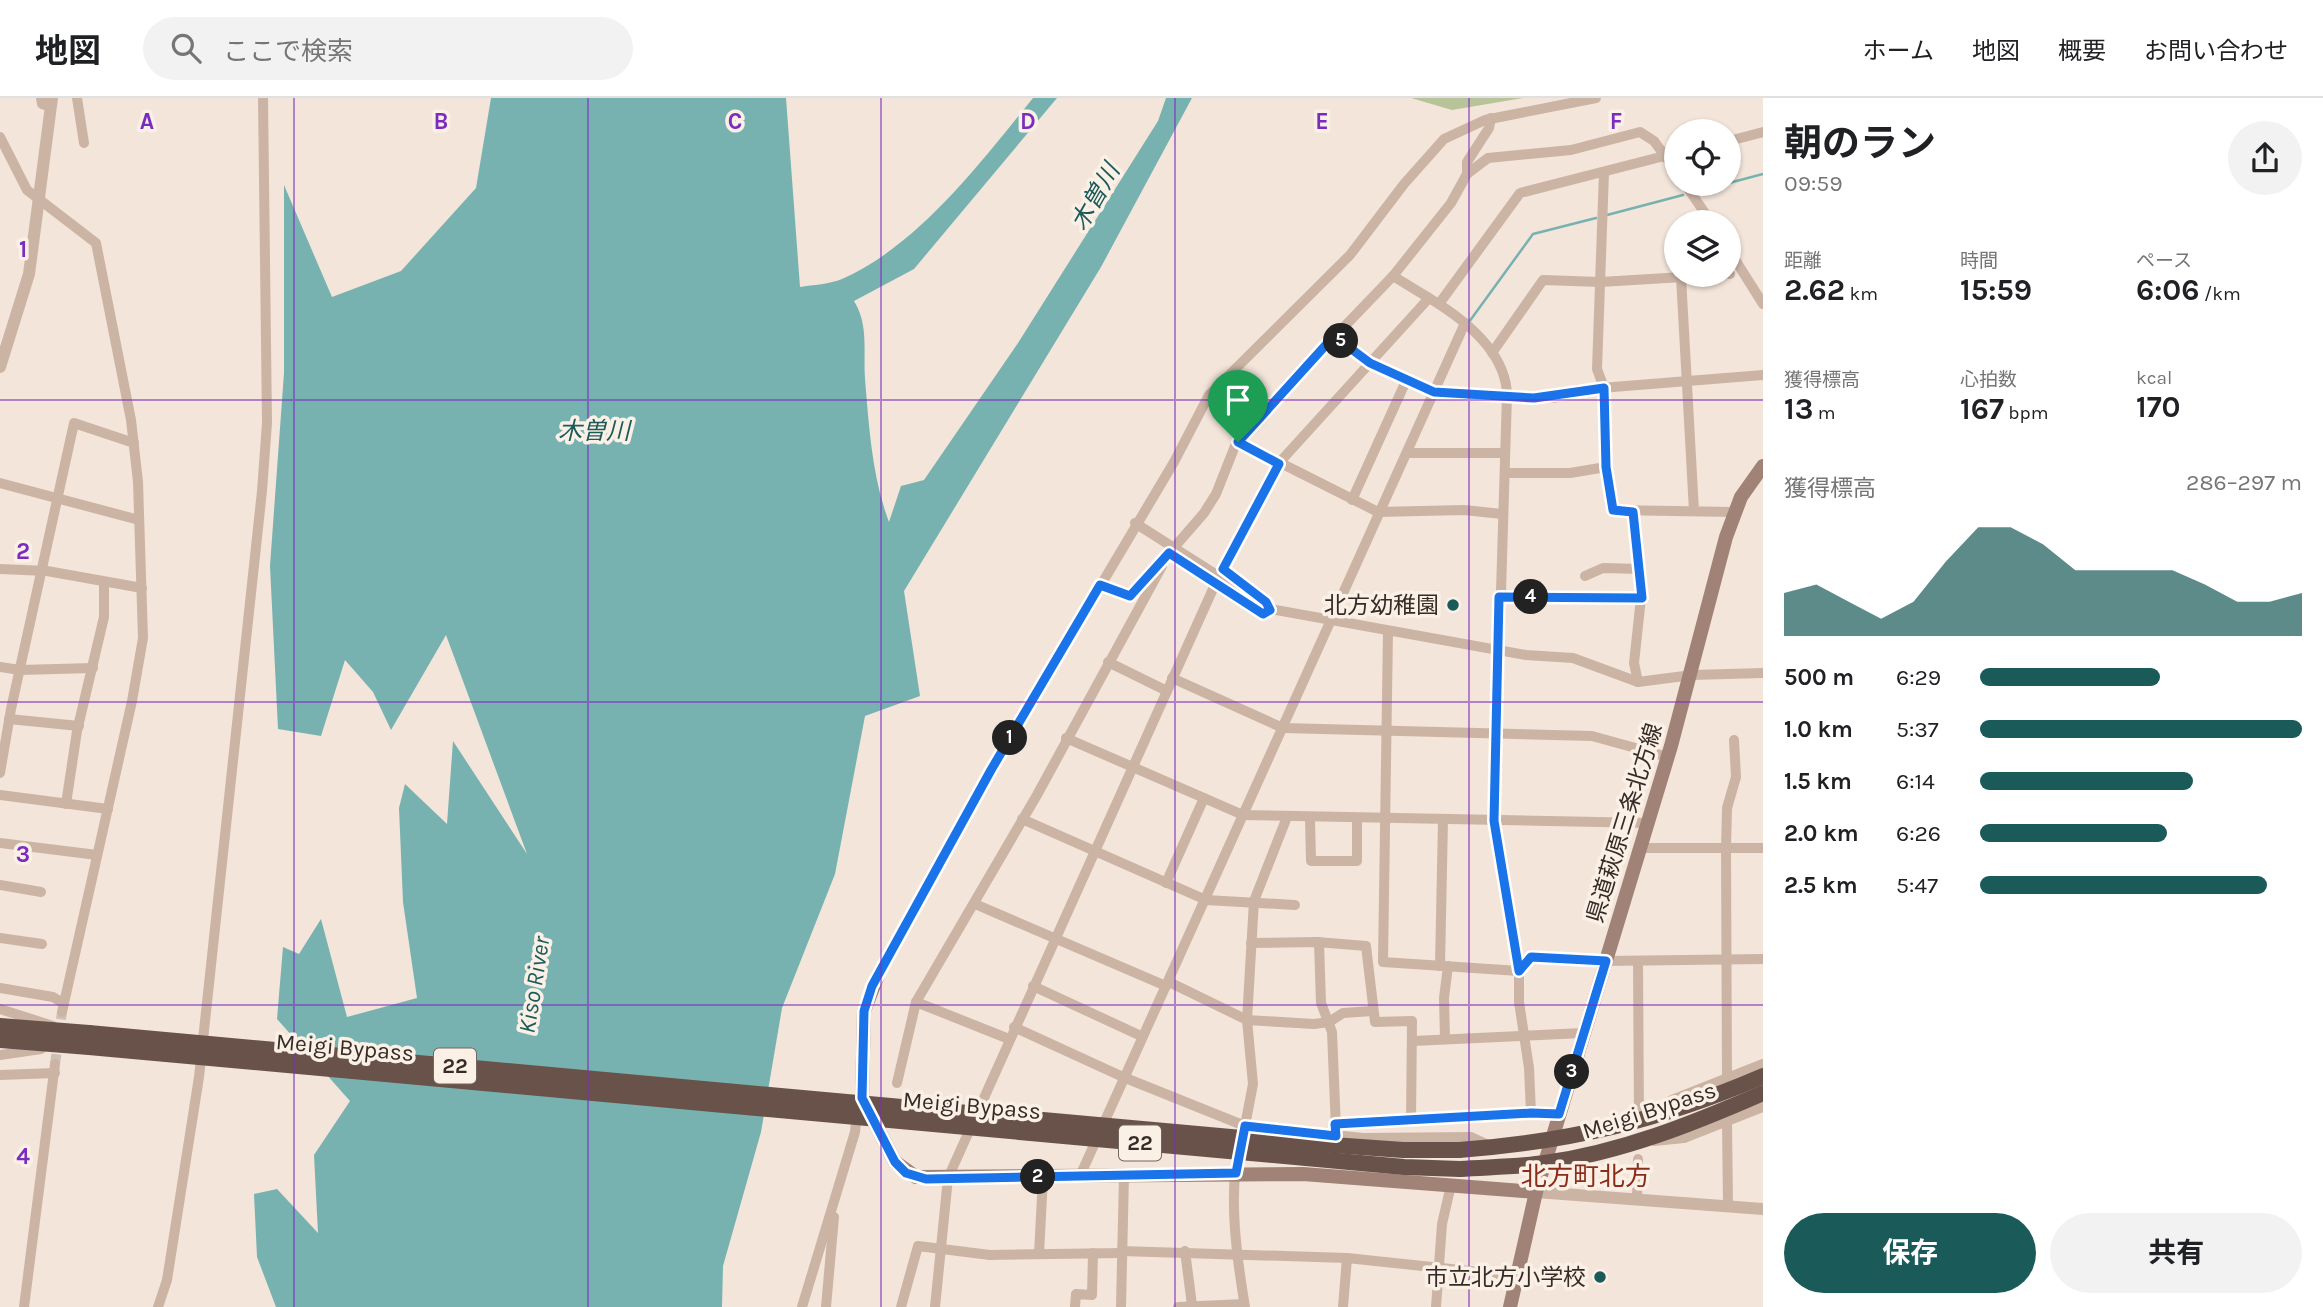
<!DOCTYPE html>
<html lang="ja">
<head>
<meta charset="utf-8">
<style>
	body { margin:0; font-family:Karla,"Noto Sans JP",sans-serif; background:#f2f2f2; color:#202124; height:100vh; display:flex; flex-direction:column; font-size:26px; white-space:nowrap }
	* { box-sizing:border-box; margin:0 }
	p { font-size:23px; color:#757577 }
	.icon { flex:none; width:38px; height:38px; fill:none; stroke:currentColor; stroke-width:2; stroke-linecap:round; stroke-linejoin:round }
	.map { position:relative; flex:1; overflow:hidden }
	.sheet { display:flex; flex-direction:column; background:#fff; width:560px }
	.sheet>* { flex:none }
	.fabs { position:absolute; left:1664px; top:21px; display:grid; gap:14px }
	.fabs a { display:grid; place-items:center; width:77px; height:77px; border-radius:50%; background:#fff; box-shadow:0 2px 5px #0004; font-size:35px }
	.pin { position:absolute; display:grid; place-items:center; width:60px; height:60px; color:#fff; margin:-72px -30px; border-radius:50% 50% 50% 0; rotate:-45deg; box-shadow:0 0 7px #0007 }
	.pin .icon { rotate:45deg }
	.km { position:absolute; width:35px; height:35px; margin:-18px; border-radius:50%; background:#222; color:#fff; font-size:19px; line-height:35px; text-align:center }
	.round { display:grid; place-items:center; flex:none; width:74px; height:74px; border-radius:37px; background:#f2f2f2 }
	.overview { display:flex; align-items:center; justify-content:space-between; height:119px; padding:0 21px }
	h1 { font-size:38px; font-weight:700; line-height:52px }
	.metrics { display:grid; grid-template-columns:repeat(3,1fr); gap:10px; height:119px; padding:7px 21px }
	.metrics div { display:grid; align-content:center }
	.metrics b { font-size:30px; font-weight:700 }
	.metrics small { font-size:19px; font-weight:400 }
	.metrics p { font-size:19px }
	.chart { height:196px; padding:14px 21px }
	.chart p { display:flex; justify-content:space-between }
	.chart svg { width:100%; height:126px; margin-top:7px; fill:#1a5b5a; opacity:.7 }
	.primary-button { display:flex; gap:14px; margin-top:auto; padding:14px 21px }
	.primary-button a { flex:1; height:80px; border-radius:42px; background:#1a5b5a; color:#fff; font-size:28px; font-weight:700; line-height:80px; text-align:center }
	.primary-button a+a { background:#f2f2f2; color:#202124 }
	ul { padding:0 21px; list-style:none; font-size:23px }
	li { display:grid; grid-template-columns:112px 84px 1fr; align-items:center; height:52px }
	li i { height:18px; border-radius:9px; background:#1a5b5a }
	header { display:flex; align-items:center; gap:42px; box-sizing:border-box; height:98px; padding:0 35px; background:#fff; border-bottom:2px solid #e0e0e0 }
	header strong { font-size:33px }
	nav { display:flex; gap:38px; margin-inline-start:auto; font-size:24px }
	.search { width:490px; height:63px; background:#f2f2f2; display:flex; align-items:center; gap:18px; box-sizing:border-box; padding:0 24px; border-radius:38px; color:#757577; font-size:26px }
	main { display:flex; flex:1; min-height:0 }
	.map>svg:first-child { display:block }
	.green { fill:#b8c399 }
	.water { fill:#77b2b0 }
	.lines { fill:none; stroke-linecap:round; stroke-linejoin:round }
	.stream { stroke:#77b2b0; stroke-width:2.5 }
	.minor-tunnel { stroke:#cdc0b6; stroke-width:10; stroke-dasharray:10 5; stroke-linecap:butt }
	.minor { stroke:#ccb4a5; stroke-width:10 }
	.tertiary { stroke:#ccb4a5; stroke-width:12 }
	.secondary { stroke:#a08276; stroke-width:14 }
	.trunk { stroke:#69524a; stroke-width:16 }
	.trunk-bridge { stroke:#69524a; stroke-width:16 }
	.route-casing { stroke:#fff; stroke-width:14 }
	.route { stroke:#1a73e8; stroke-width:9 }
	.grid { fill:none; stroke:#7b2cbf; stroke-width:2; stroke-opacity:0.55 }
	.poi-dot { fill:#1a5b5a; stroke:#faf0e6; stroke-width:2.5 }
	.labels { text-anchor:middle; stroke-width:7; stroke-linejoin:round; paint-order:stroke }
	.shield { fill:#faf0e6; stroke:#726660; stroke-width:2 }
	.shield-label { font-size:21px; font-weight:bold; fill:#372b27 }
	.poi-label { font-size:23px; fill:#372b27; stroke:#faf0e6; text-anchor:end }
	.street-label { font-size:23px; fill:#372b27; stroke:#faf0e6 }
	.water-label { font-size:24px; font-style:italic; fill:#1a5b5a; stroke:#faf0e6 }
	.quarter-label { font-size:26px; fill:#8b2d1b; stroke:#faf0e6 }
	.grid-label { font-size:23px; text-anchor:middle; font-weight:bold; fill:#7b2cbf; stroke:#faf0e6; stroke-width:7; stroke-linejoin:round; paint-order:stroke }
</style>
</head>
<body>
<header>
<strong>地図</strong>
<div class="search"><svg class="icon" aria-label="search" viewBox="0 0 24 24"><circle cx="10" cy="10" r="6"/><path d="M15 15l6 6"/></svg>ここで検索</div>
<nav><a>ホーム</a><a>地図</a><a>概要</a><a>お問い合わせ</a></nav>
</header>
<main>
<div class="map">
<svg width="1763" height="1209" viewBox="0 0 1763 1209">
	<rect width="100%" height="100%" fill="#f3e5da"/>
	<polygon class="green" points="1411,0 1523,0 1452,12"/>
	<path class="water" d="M491,0H786L800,189C813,187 830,186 842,181C919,147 981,64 1033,0H1057L914,171L854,203C869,227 863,253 865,281C869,329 872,379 889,424L901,388L924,382L1018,245L1158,23L1166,0H1192L1101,169L904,493L920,598L865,618L835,776L782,910L761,1034L723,1168L722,1209H276L257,1159L254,1096L277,1091L318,1135L314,1057L350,1003L277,921L283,849L299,856L321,821L347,919L417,900L403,804L399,710L405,686L447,726L453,643L527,756L446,537L391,632L373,594L345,562L321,638L278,631L270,468L284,275V87L332,199L401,173L476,90Z"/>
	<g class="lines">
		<g class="stream">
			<polyline points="1729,85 1763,76"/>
			<polyline points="1695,94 1726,86"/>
			<polyline points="1607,117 1683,97"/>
			<polyline points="1469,224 1533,136 1596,120"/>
		</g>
		<polyline class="minor-tunnel" points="55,966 62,914"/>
		<g class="minor">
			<polyline points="41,0 42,6 51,9"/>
			<polyline points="77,0 84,45"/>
			<polyline points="0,39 27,92 96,145 131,322 138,384 143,540 132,603 62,914"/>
			<polyline points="1729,43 1763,34"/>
			<polyline points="1604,74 1597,271 1604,290 1606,369 1613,412 1734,414"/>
			<polyline points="1467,76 1488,60 1571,52 1640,34 1654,43 1676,73"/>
			<polyline points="1685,86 1711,124"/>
			<polyline points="1729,152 1763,206"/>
			<polyline points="1729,176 1730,176"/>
			<polyline points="1393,178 1429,200"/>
			<polyline points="1681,179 1694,413"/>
			<polyline points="1439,206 1520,95 1676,55"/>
			<polyline points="1334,238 1370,265 1434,294 1534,300 1554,300 1576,292 1763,277"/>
			<polyline points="1492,255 1543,182 1600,184 1717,177"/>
			<polyline points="1239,344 1378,414 1464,412 1502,416"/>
			<polyline points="1407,355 1505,355"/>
			<polyline points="1505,375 1570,375 1606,369"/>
			<polyline points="0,385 139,422"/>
			<polyline points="1352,402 1406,283"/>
			<polyline points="1633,414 1641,500 1634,565 1638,584"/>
			<polyline points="1135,425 1270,511"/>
			<polyline points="1178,445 1204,415 1216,396 1235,348 1266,310 1393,178 1451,105 1467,76 1467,64 1489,30 1491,20"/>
			<polyline points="0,471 47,473 142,490"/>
			<polyline points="1223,471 1248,490"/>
			<path d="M1221,475L1279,365L1429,200C1464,221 1506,254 1507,297L1494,723L1519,873V904L1529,970L1531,1015"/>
			<polyline points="1585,478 1603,470 1640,471"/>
			<polyline points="1100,487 1130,498 1169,455 1263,516 1270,511 1526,557 1573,560 1638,584 1692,577 1763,575"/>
			<polyline points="1499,499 1641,500"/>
			<polyline points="1388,533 1383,864 1519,873 1531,859 1606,863 1763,861"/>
			<polyline points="1108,564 1167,593"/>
			<polyline points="0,569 20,572 93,570"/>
			<polyline points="1172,580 1283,630 1592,638 1668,659"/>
			<polyline points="9,621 79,628"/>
			<polyline points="1066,640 1243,717 1647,725"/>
			<polyline points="0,675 11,611 74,325 134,345"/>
			<polyline points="0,697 108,711"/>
			<polyline points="66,706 77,633 104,519 104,485"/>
			<polyline points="1310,720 1311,763 1357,763 1357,720"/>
			<polyline points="1022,721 1206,802 1295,807"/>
			<polyline points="0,745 97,757"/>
			<polyline points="1640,750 1763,750"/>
			<polyline points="1166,785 1204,700"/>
			<polyline points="0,787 41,794"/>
			<polyline points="975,806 1166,888"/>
			<polyline points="0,840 42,846"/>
			<polyline points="1319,844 1321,905 1332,934 1336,1031"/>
			<polyline points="1251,845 1317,844 1366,848 1375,924 1412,923 1411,1023"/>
			<polyline points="1638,863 1639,1022"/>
			<polyline points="1440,868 1443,722"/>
			<polyline points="878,877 991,672 1174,364 1209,297 1350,157 1404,86 1444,41 1485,22 1596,0"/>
			<polyline points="1169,884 1247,922 1314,926 1329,924 1343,915 1373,913"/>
			<polyline points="1033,888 1141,938"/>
			<polyline points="0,890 53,899 63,905"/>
			<polyline points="916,904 1009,941"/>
			<polyline points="0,911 53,928"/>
			<polyline points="1014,929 1123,979 1245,1028 1363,1040 1471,1039 1488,1047"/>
			<polyline points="1445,941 1444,900 1448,868"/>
			<polyline points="1413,943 1583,935"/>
			<polyline points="0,957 41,951"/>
			<polyline points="0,977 55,975"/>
			<polyline points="1727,983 1726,750 1727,710 1736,679 1734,642"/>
			<polyline points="897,985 916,904 1037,697 1162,468"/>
			<polyline points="1657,1011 1672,1002 1763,966"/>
			<polyline points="1727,1024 1728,1108"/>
			<polyline points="1335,1026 1531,1015 1559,1016"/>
			<polyline points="1244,1033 1253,986 1247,922 1254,803 1287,719"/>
			<polyline points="1654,1043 1684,1040 1763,1009"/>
			<path d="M1239,1051C1228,1098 1237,1161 1245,1209"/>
			<polyline points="1080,1078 1465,225"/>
			<polyline points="1637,1101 1638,1061"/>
			<polyline points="1121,1153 1347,1160 1517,1178"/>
			<polyline points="1185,1153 1192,1207"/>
			<polyline points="1039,1156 1043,1079"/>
			<polyline points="24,1209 55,966"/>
			<polyline points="158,1209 167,1182 199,979 262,393 267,325 263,0"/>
			<polyline points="802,1209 855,1034 857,1014"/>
			<polyline points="826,1209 834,1119"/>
			<polyline points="901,1209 918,1148 990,1157 1122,1155"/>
			<polyline points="935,1209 948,1080 1217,482"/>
			<polyline points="1075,1209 1076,1196 1092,1197 1093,1155"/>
			<polyline points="1121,1209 1124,1077"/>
			<polyline points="1178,1209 1244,1206"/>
			<polyline points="1343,1209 1347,1160"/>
			<polyline points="1436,1209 1442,1126 1451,1087"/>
		</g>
		<g class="tertiary">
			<polyline points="0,269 29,176 52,0"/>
			<polyline points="1536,1094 1763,1111"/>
		</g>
		<g class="secondary">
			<polyline points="878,877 864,913 862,1000 895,1064 916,1079 1303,1076 1536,1094"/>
			<polyline points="1510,1209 1536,1094 1671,648 1726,439 1741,399 1763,368"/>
		</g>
		<g class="trunk">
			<polyline points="0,928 89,935"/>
			<polyline points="0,942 89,949"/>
			<path d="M1459,1052C1569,1044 1661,1022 1763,978"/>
			<path d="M1460,1071C1488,1069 1517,1069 1545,1065C1622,1054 1692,1026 1763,995"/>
		</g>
		<g class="trunk-bridge">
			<polyline points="89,935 1264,1042 1403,1052 1459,1052"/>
			<polyline points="89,949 1404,1069 1460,1071"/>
		</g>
	</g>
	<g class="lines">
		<g class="route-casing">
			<polygon id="route" points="1334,238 1370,265 1434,294 1534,300 1604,290 1606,369 1613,412 1633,414 1642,500 1499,499 1494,723 1519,873 1531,859 1606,863 1559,1016 1531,1015 1335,1026 1336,1038 1245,1028 1236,1075 926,1081 906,1075 895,1064 862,1000 864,913 872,888 991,672 1100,487 1130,498 1169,455 1263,516 1270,512 1266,504 1223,471 1279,366 1238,344"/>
		</g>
		<use href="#route" class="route"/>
	</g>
	<path class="grid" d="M294,0V1209M588,0V1209M881,0V1209M1175,0V1209M1469,0V1209M0,302H1763M0,604H1763M0,907H1763"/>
	<g class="poi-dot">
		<circle cx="1453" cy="507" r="7"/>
		<circle cx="1600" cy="1179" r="7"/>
	</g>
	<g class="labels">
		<g class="shield">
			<rect x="434" y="950.5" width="42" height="35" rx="5"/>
			<rect x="1119" y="1027.5" width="42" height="35" rx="5"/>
		</g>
		<g class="shield-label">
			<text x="455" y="975">22</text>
			<text x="1140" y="1052">22</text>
		</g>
		<g class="poi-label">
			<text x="1439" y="515">北方幼稚園</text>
			<text x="1586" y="1187">市立北方小学校</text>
		</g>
		<g class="street-label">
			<text transform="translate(1624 725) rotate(-73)" y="8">県道萩原三条北方線</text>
			<text transform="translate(345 949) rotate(5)" y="8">Meigi Bypass</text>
			<text transform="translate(972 1007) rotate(5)" y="8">Meigi Bypass</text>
			<text transform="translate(1649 1012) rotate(-18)" y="8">Meigi Bypass</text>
		</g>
		<g class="water-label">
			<text transform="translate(1095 99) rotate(-60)" y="8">木曽川</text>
			<text x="594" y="341">木曽川</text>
			<text transform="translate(534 887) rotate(-81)" y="8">Kiso River</text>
		</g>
		<g class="quarter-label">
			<text x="1586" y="1087">北方町北方</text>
		</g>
	</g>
	<g class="grid-label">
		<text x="147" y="31">A</text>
		<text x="441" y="31">B</text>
		<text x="735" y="31">C</text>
		<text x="1028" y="31">D</text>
		<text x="1322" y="31">E</text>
		<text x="1616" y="31">F</text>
		<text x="23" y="159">1</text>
		<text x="23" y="461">2</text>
		<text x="23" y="764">3</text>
		<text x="23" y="1066">4</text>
	</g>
</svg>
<div class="fabs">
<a><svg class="icon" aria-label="locate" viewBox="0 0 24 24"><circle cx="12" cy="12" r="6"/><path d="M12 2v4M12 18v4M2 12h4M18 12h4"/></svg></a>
<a><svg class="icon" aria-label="layers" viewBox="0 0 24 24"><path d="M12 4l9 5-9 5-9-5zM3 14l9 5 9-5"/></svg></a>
</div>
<div class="pin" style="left:1238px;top:344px;background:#1e9e55"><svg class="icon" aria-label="arrive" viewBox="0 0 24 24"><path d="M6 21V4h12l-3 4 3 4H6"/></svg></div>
<b class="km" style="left:1010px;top:640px">1</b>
<b class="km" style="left:1038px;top:1079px">2</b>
<b class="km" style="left:1572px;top:974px">3</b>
<b class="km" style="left:1531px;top:499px">4</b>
<b class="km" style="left:1341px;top:243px">5</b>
</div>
<section class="sheet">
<div class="overview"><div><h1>朝のラン</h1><p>09:59</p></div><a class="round"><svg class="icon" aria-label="share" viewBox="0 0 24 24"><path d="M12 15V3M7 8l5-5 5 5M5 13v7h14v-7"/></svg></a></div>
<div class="metrics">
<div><p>距離</p><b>2.62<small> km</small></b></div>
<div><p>時間</p><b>15:59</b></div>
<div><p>ペース</p><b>6:06<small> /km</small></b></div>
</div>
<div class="metrics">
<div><p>獲得標高</p><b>13<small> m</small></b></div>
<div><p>心拍数</p><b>167<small> bpm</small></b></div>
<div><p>kcal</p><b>170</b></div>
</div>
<div class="chart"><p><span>獲得標高</span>286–297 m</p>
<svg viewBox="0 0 160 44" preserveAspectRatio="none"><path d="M0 44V29L10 26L20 32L30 38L40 32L50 18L60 6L70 6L80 12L90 21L100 21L110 21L120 21L130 26L140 32L150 32L160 29V44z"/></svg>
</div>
<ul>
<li><b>500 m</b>6:29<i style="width:56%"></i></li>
<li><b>1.0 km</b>5:37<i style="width:100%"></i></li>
<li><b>1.5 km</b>6:14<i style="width:66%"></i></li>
<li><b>2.0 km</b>6:26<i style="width:58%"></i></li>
<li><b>2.5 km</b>5:47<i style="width:89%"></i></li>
</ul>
<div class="primary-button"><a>保存</a><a>共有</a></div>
</section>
</main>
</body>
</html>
